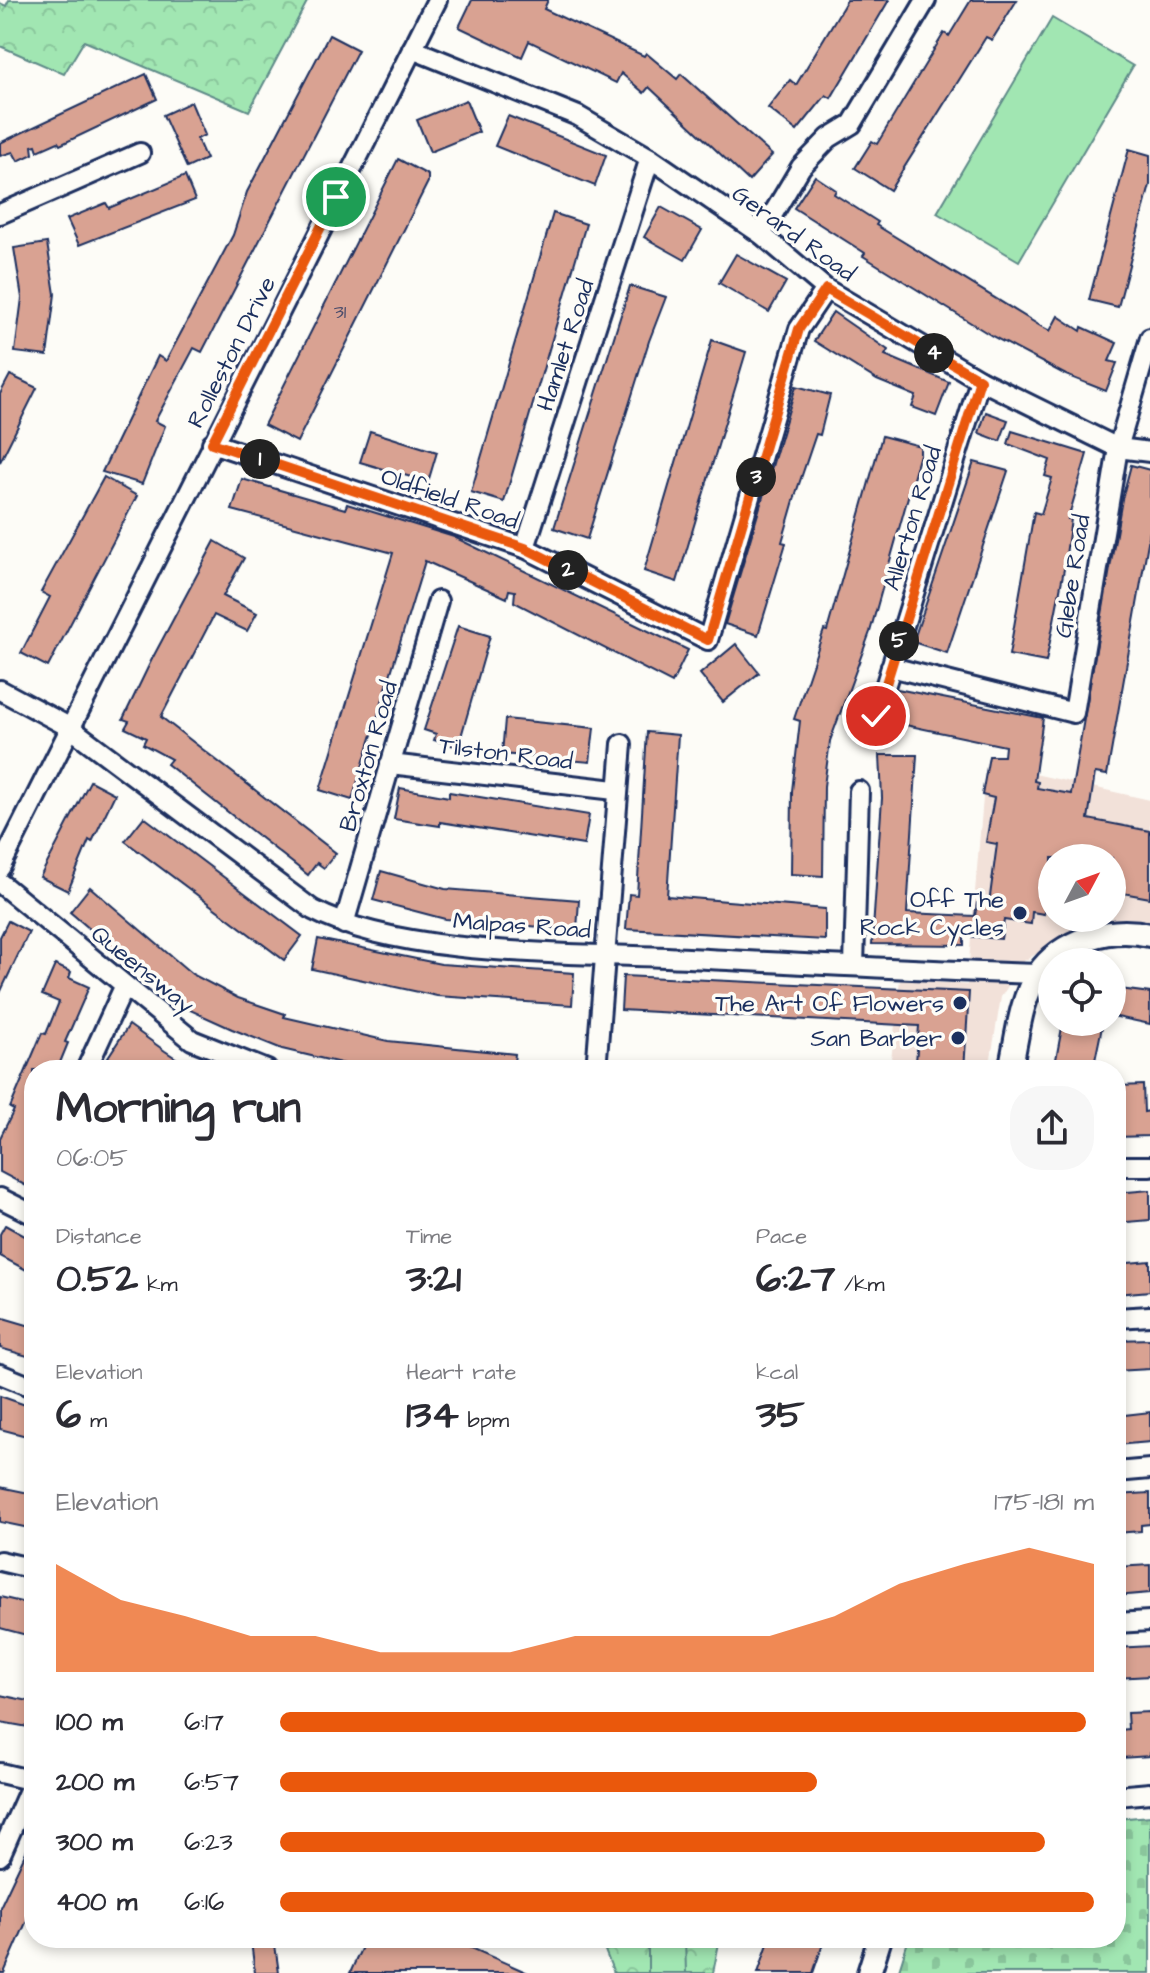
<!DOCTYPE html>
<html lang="en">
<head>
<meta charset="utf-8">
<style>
	body { margin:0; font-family:"Architects Daughter",sans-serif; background:#f7f7f7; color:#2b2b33; height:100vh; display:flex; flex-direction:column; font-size:30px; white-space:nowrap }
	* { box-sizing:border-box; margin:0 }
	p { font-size:26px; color:#7c7c81 }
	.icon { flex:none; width:44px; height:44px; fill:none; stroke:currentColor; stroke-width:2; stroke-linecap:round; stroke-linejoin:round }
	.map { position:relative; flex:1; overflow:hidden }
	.details { position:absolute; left:24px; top:1060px; width:1102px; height:888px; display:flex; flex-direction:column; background:#fff; border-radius:32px; box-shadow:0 4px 12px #0003 }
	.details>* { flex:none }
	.needle { width:52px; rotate:49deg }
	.controls { position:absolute; left:1038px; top:844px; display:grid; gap:16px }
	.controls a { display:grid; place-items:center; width:88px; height:88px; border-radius:50%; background:#fff; box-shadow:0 4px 12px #0003; font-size:40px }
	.pin { position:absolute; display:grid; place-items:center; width:68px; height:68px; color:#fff; margin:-34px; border:4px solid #fff; border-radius:50%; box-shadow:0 2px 8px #0007 }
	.km { position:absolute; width:40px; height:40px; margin:-20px; border-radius:50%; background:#222; color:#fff; font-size:22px; line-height:40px; text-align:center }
	.round { display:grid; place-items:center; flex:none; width:84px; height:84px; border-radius:32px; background:#f7f7f7 }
	.headline { display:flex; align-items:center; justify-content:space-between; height:136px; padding:0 32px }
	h1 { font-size:44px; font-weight:700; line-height:60px }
	.stats { display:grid; grid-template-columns:repeat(3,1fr); gap:12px; height:136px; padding:8px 32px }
	.stats div { display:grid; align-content:center }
	.stats b { font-size:40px; font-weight:700 }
	.stats small { font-size:22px; font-weight:400 }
	.stats p { font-size:22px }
	.chart { height:224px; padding:16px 32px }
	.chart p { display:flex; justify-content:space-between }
	.chart svg { width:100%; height:144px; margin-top:8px; fill:#ea580c; opacity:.7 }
	ul { padding:0 32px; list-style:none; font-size:26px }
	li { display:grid; grid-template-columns:128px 96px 1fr; align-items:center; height:60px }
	li i { height:20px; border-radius:10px; background:#ea580c }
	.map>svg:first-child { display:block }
	.built { fill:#f2e1d9; fill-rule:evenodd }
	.forest { fill:url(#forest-crowns); stroke:#5e8a88; stroke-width:2 }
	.cemetery { fill:url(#cemetery-stones); stroke:#5e8a88; stroke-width:2 }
	.pitch { fill:#a1e6b2; stroke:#5e8a88; stroke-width:2 }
	.building { fill:#d9a292; stroke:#1b2f5e; stroke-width:2 }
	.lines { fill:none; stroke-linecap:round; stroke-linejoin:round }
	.minor-casing { stroke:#1b2f5e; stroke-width:24 }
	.tertiary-casing { stroke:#1b2f5e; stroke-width:28 }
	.minor { stroke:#fdfcf7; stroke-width:18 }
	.tertiary { stroke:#fdfcf7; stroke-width:22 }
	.route-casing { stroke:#fff; stroke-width:16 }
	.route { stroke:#ea580c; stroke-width:10 }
	.poi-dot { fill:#1b2f5e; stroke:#fdfcf7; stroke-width:3 }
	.labels { text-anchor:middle; stroke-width:7; stroke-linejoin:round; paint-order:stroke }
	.number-label { font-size:20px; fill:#4a4c6b }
	.street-label { font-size:24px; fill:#1b2f5e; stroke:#fdfcf7 }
	.poi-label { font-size:24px; fill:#1b2f5e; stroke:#fdfcf7; text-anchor:end }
</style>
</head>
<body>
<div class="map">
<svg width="1150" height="1973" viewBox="0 0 1150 1973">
	<defs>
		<pattern id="forest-crowns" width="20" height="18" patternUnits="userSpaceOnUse" patternTransform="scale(2)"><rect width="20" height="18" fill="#a1e6b2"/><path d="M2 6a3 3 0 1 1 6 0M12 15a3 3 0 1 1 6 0" fill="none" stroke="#8ac69c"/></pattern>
		<pattern id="cemetery-stones" width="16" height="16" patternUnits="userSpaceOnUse" patternTransform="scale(2)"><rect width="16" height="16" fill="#a1e6b2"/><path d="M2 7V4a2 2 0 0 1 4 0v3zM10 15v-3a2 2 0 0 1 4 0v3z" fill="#8ac69c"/></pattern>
	</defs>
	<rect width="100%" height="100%" fill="#fdfcf7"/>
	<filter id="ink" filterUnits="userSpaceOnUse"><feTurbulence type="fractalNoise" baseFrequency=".0125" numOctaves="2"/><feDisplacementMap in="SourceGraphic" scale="16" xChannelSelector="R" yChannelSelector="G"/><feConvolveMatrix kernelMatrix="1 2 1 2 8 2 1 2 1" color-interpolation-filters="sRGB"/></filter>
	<g filter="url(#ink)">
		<path class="built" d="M986,763L1150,800V926L1086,925L1024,961L1001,997L989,1070H890L900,979L967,985ZM1052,858H1112V918H1052Z"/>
		<g class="forest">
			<polygon points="9,0 308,0 249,111 84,41 64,74 0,46 0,3 6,6"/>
			<polygon points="600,1938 720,1938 713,1973 614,1973"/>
		</g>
		<polygon class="cemetery" points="1150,1816 1150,1973 898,1973 909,1938 1116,1938 1116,1819"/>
		<g class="pitch">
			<polygon points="1052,18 1133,66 1019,261 937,213"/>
			<polygon points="648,1938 685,1938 686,1973 648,1973"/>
		</g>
		<g class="building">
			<polygon points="472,0 548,0 544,9 644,56 646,53 677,79 681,74 772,155 749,181 649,87 644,93 621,73 616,83 529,41 522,57 459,27"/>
			<polygon points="847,0 889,0 831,98 826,95 797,131 768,108 790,80 796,85"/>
			<polygon points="971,0 1017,0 992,40 986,37 890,190 855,168 872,141 877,144 944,33 949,36"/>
			<polygon points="329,35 358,50 202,352 194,348 155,421 165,426 142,484 102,472 158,356 166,361 233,235 247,192"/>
			<polygon points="146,74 157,99 60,145 58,142 38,151 36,145 32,146 33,154 18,161 13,152 0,156 0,143"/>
			<polygon points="466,100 479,132 430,152 417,120"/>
			<polygon points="191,102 205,135 197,139 206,159 187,168 163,115"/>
			<polygon points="508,116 606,155 595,186 495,146"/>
			<polygon points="1129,149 1150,155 1150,185 1118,307 1089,300"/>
			<polygon points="398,159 428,175 428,182 297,442 264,425"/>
			<polygon points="185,176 195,200 79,245 67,219 106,203 109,208"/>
			<polygon points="815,176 836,190 834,194 878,222 876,225 1042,327 1050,331 1058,316 1081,331 1082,327 1117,343 1109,361 1117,363 1106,391 1066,375 992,336 863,256 865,253 794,208"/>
			<polygon points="661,207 702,230 685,260 644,237"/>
			<polygon points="553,213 586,224 504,502 471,492"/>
			<polygon points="47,243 55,294 47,356 15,352 22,298 14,248"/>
			<polygon points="736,254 786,282 769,312 719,283"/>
			<polygon points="630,286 666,297 649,341 587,539 554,528"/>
			<polygon points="833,312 888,350 885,355 949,382 936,416 912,407 916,396 877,380 814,341"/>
			<polygon points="712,340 746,352 677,582 644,571"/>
			<polygon points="10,375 37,388 0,462 0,394"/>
			<polygon points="796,386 830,395 820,435 816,434 797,490 782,542 786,543 758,635 725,624"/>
			<polygon points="986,412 1008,420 1000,441 979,433"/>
			<polygon points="370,431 437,452 428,482 360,462"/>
			<polygon points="1012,431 1087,454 1068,519 1071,519 1064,569 1046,662 1009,655 1034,512 1041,514 1052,478 1045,476 1050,460 1008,444"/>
			<polygon points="882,436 920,446 920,454 870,632 830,741 824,786 823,876 791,874 792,791 800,721 794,719 824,630 827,631"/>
			<polygon points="974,462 1008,471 947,653 913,642"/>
			<polygon points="1131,465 1150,470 1150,531 1107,775 1095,773 1088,819 1150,831 1150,898 1112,891 1112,858 1052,858 1052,894 1046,893 1044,914 1032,912 1031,924 1004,920 1001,939 964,936 964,945 872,944 882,798 880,755 917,755 907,913 975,916 977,903 989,904 997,844 986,842 994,798 982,795 989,756 1004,756 1005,746 891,722 897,689 1043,718 1034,781 1038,782 1037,788 1071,794 1122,499"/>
			<polygon points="104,477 137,496 48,667 21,653 50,597 41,592"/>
			<polygon points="242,479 345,509 347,504 454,537 688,650 672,683 514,602 515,591 509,590 507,598 425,561 352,800 320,790 393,553 232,510"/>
			<polygon points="215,541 244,558 223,596 257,613 247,631 214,615 161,717 336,853 324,868 317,863 308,875 167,764 171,759 143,744 146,738 125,728 129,721 123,719 152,659"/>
			<polygon points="458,626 490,636 458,747 434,740 436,734 424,730"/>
			<polygon points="736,644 759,673 723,702 700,674"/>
			<polygon points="505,719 594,728 590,762 502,754"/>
			<polygon points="647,732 678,735 667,896 825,909 825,940 626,929 629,894 637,895"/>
			<polygon points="90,781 115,794 92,842 89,840 68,891 40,877"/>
			<polygon points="400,788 449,797 449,792 589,815 584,845 440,822 440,826 394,819"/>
			<polygon points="144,817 302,936 284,960 125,841"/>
			<polygon points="381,871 445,889 579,900 577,930 445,919 373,900"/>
			<polygon points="90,887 192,974 238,998 285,1014 284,1017 388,1041 515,1054 513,1070 370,1070 282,1049 232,1029 179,1005 70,912"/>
			<polygon points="8,921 29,932 0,993 0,937"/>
			<polygon points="318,939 441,964 574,973 572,1005 437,996 312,969"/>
			<polygon points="55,965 71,972 69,978 89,987 65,1042 68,1043 57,1070 34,1070 34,1190 0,1172 0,1138 14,1110 10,1108 42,1033 46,1034 59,1002 42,995"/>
			<polygon points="623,976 969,992 964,1070 931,1070 931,1063 916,1062 919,1026 621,1010"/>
			<polygon points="1112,988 1150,993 1150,1024 1112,1016"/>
			<polygon points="1063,1022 1103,1022 1093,1070 1054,1070"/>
			<polygon points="129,1025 165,1051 194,1070 127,1070 108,1057"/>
			<polygon points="1143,1085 1144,1112 1150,1111 1150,1136 1116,1137 1116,1114 1122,1114 1120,1086"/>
			<polygon points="1150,1190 1150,1220 1116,1223 1116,1193"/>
			<polygon points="5,1225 34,1241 34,1274 0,1256 0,1234"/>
			<polygon points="1150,1261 1150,1291 1116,1294 1116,1264"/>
			<polygon points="0,1317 34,1327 34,1358 0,1348"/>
			<polygon points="1150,1339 1150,1369 1116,1371 1116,1340"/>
			<polygon points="0,1396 34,1408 34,1438 0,1429"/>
			<polygon points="1150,1412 1150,1442 1116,1445 1116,1416"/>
			<polygon points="0,1487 34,1494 34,1529 0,1522"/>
			<polygon points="1150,1493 1150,1524 1141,1525 1141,1531 1116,1533 1116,1495"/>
			<polygon points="1150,1565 1150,1593 1116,1596 1116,1567"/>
			<polygon points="0,1597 34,1605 34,1637 0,1628"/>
			<polygon points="1150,1646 1150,1676 1116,1678 1116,1648"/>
			<polygon points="0,1695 34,1702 34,1728 0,1722"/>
			<polygon points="1150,1712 1150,1756 1121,1758 1120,1730 1128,1729 1127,1713"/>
			<polygon points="34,1835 34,1904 4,1973 0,1973 0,1907"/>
			<polygon points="274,1938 279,1973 255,1973 251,1941"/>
			<polygon points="366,1938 449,1938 528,1973 350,1973"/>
			<polygon points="770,1938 825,1938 813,1973 758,1973"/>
		</g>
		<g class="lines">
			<g class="minor-casing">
				<g id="minor">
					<polyline points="412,49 578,116 650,158 761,234 826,289 980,380 1118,448 1150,452"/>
					<polyline points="0,214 140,153"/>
					<polyline points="761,234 801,167 829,138 852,124 926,0"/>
					<polyline points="212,443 525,548 708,640 799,329 826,289"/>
					<polyline points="525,548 650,158"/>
					<polyline points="891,667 1074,713 1118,448 1150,338"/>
					<path d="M0,690L69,727L313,910C401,956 566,953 667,957C790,963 914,970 1038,974"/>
					<polyline points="876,716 980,380"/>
					<polyline points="390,764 615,790"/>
					<polyline points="0,868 437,0"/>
					<polyline points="0,883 192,1040 267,1070"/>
					<polyline points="344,924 438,601"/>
					<polyline points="854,966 859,791"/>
					<polyline points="86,1070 124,987"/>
					<polyline points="596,1070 622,744"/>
					<polyline points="1116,1166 1150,1166"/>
					<polyline points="0,1198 34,1215"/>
					<polyline points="1116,1318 1150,1316"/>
					<polyline points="0,1374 34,1388"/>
					<polyline points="1116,1472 1150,1469"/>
					<polyline points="0,1561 34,1569"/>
					<polyline points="1116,1623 1150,1621"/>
					<polyline points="0,1773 34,1781"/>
					<polyline points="1116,1796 1150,1793"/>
					<polyline points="0,1856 33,1781"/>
				</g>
			</g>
			<g class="tertiary-casing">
				<g id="tertiary">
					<path d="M1010,1070C1017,1040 1020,999 1038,974C1062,939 1111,926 1150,935"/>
					<polyline points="869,1973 880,1938"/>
				</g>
			</g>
			<use href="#minor" class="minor"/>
			<use href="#tertiary" class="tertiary"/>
		</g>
	</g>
	<g class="lines" filter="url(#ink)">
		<g class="route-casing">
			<polyline id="route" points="336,197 212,443 525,548 708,640 799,329 826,289 980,380 876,716"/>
		</g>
		<use href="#route" class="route"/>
	</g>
	<g class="poi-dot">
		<circle cx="1020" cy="913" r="8"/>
		<circle cx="960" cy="1003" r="8"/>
		<circle cx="958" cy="1038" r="8"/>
	</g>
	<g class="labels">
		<g class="number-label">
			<text x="340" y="318">31</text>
		</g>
		<g class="street-label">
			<text transform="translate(794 233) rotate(36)" y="8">Gerard Road</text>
			<text transform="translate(565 345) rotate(-72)" y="8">Hamlet Road</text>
			<text transform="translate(231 352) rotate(-63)" y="8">Rolleston Drive</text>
			<text transform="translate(450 498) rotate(19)" y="8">Oldfield Road</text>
			<text transform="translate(912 518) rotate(-73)" y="8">Allerton Road</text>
			<text transform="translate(1072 576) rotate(-81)" y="8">Glebe Road</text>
			<text transform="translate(506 753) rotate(7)" y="8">Tilston Road</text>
			<text transform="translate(368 756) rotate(-74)" y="8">Broxton Road</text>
			<text transform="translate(522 925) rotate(4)" y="8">Malpas Road</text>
			<text transform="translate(143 969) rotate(39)" y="8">Queensway</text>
		</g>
		<g class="poi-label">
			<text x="1004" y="907">Off The<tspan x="1004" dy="28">Rock Cycles</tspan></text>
			<text x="944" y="1011">The Art Of Flowers</text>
			<text x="942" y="1046">San Barber</text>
		</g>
	</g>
</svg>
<div class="controls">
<a><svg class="needle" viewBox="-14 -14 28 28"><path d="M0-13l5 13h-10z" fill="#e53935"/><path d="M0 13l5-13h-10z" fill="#7c7c81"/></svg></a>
<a><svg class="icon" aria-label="locate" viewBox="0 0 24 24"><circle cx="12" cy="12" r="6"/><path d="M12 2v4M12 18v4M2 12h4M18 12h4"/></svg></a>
</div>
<div class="pin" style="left:336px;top:197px;background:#1e9e55"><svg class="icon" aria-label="arrive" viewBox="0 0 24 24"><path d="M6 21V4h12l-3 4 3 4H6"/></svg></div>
<div class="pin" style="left:876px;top:716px;background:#d93025"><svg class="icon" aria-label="check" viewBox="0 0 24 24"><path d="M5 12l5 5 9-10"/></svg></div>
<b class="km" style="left:260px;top:459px">1</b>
<b class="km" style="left:568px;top:570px">2</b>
<b class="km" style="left:756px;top:477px">3</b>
<b class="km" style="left:934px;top:353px">4</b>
<b class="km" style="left:899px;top:641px">5</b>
<section class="details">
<div class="headline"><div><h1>Morning run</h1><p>06:05</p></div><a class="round"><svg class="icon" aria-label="share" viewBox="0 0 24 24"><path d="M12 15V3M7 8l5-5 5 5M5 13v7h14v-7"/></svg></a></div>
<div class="stats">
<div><p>Distance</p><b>0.52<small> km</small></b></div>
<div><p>Time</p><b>3:21</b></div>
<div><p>Pace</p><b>6:27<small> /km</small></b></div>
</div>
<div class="stats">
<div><p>Elevation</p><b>6<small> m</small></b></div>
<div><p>Heart rate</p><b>134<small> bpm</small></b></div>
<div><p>kcal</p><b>35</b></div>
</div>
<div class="chart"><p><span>Elevation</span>175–181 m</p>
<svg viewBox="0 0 160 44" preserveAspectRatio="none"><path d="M0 44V11L10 22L20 27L30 33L40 33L50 38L60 38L70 38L80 33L90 33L100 33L110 33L120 27L130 17L140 11L150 6L160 11V44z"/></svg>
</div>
<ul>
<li><b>100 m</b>6:17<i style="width:99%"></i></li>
<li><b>200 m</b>6:57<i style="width:66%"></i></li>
<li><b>300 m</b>6:23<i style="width:94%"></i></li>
<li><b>400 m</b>6:16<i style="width:100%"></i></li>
</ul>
</section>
</div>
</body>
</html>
